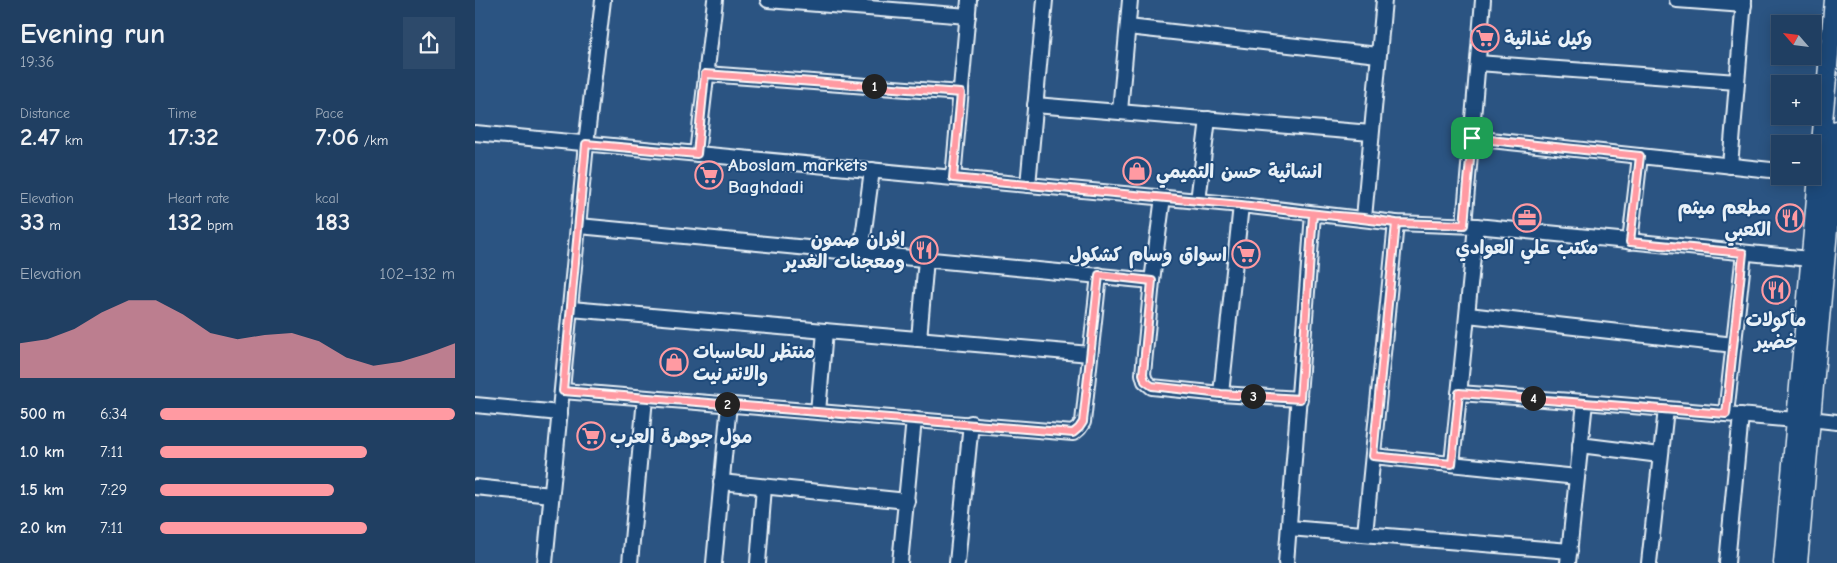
<!DOCTYPE html>
<html lang="en">
<head>
<meta charset="utf-8">
<style>
	body { margin:0; font-family:"Comic Neue","Playpen Sans Arabic",sans-serif; background:#2d4a6b; color:#f1f3f6; height:100vh; display:flex; flex-direction:column; font-size:19px; white-space:nowrap }
	* { box-sizing:border-box; margin:0 }
	p { font-size:16px; color:#a2afbe }
	.icon { flex:none; width:28px; height:28px; fill:none; stroke:currentColor; stroke-width:2; stroke-linecap:round; stroke-linejoin:round }
	.map { position:relative; flex:1; overflow:hidden }
	.side { display:flex; flex-direction:column; background:#203f62; width:475px }
	.side>* { flex:none }
	.needle { width:32px; rotate:298deg }
	.fabs { position:absolute; left:1296px; top:15px; display:grid; gap:10px }
	.fabs a { display:grid; place-items:center; width:50px; height:50px; border-radius:0px; background:#203f62; box-shadow:0 2px 12px #0003,0 0 0 1px #3d5877; font-size:25px }
	.pin { position:absolute; display:grid; place-items:center; width:42px; height:42px; color:#fff; margin:-21px; border-radius:10px; box-shadow:0 2px 8px #0006 }
	.km { position:absolute; width:25px; height:25px; margin:-12px; border-radius:50%; background:#222; color:#fff; font-size:14px; line-height:25px; text-align:center }
	.round { display:grid; place-items:center; flex:none; width:52px; height:52px; border-radius:0px; background:#2d4a6b }
	.overview { display:flex; align-items:center; justify-content:space-between; height:85px; padding:0 20px }
	h1 { font-size:28px; font-weight:800; line-height:38px }
	.figures { display:grid; grid-template-columns:repeat(3,1fr); gap:8px; height:85px; padding:5px 20px }
	.figures div { display:grid; align-content:center }
	.figures b { font-size:25px; font-weight:800 }
	.figures small { font-size:14px; font-weight:400 }
	.figures p { font-size:14px }
	.chart { height:140px; padding:10px 20px }
	.chart p { display:flex; justify-content:space-between }
	.chart svg { width:100%; height:90px; margin-top:5px; fill:#ff9aa2; opacity:.7 }
	ul { padding:0 20px; list-style:none; font-size:16px }
	li { display:grid; grid-template-columns:80px 60px 1fr; align-items:center; height:38px }
	li i { height:12px; border-radius:6px; background:#ff9aa2 }
	main { display:flex; flex:1; min-height:0 }
	.map>svg:first-child { display:block }
	.lines { fill:none; stroke-linecap:round; stroke-linejoin:round }
	.minor-casing { stroke:#e8f1f8; stroke-width:18 }
	.major-casing { stroke:#e8f1f8; stroke-width:21 }
	.minor { stroke:#1f4a7a; stroke-width:14 }
	.major { stroke:#1f4a7a; stroke-width:18 }
	.route-casing { stroke:#fff; stroke-width:10 }
	.route { stroke:#ff9aa2; stroke-width:6 }
	.labels { text-anchor:middle; stroke-width:4; stroke-linejoin:round; paint-order:stroke }
	.poi-label { font-size:19px; font-weight:bold; fill:#e8f1f8; stroke:#1f4a7a; text-anchor:start }
</style>
</head>
<body>
<main>
<section class="side">
<div class="overview"><div><h1>Evening run</h1><p>19:36</p></div><a class="round"><svg class="icon" aria-label="share" viewBox="0 0 24 24"><path d="M12 15V3M7 8l5-5 5 5M5 13v7h14v-7"/></svg></a></div>
<div class="figures">
<div><p>Distance</p><b>2.47<small> km</small></b></div>
<div><p>Time</p><b>17:32</b></div>
<div><p>Pace</p><b>7:06<small> /km</small></b></div>
</div>
<div class="figures">
<div><p>Elevation</p><b>33<small> m</small></b></div>
<div><p>Heart rate</p><b>132<small> bpm</small></b></div>
<div><p>kcal</p><b>183</b></div>
</div>
<div class="chart"><p><span>Elevation</span>102–132 m</p>
<svg viewBox="0 0 160 44" preserveAspectRatio="none"><path d="M0 44V27L10 25L20 20L30 12L40 6L50 6L60 13L70 22L80 25L90 23L100 22L110 26L120 34L130 38L140 36L150 32L160 27V44z"/></svg>
</div>
<ul>
<li><b>500 m</b>6:34<i style="width:100%"></i></li>
<li><b>1.0 km</b>7:11<i style="width:70%"></i></li>
<li><b>1.5 km</b>7:29<i style="width:59%"></i></li>
<li><b>2.0 km</b>7:11<i style="width:70%"></i></li>
</ul>
</section>
<div class="map">
<svg width="1362" height="563" viewBox="0 0 1362 563">
	<rect width="100%" height="100%" fill="#2b5482"/>
	<filter id="ink" filterUnits="userSpaceOnUse"><feTurbulence type="fractalNoise" baseFrequency=".02" numOctaves="2"/><feDisplacementMap in="SourceGraphic" scale="10" xChannelSelector="R" yChannelSelector="G"/><feConvolveMatrix kernelMatrix="1 2 1 2 8 2 1 2 1" color-interpolation-filters="sRGB"/></filter>
	<g filter="url(#ink)">
		<g class="lines">
			<g class="minor-casing">
				<g id="minor">
					<polyline points="293,0 493,16"/>
					<polyline points="1202,0 1269,5"/>
					<polyline points="653,27 903,55"/>
					<polyline points="1003,63 1262,82"/>
					<polyline points="231,74 486,93"/>
					<polyline points="560,105 896,133"/>
					<polyline points="645,111 655,0"/>
					<polyline points="0,133 766,205 921,223 1001,226 1335,259"/>
					<polyline points="997,138 1305,171"/>
					<polyline points="222,154 240,0"/>
					<polyline points="1255,166 1269,0"/>
					<polyline points="478,178 494,0"/>
					<polyline points="553,185 570,0"/>
					<polyline points="688,197 677,281 668,374 670,381 677,387 746,394 825,399"/>
					<polyline points="723,201 733,119"/>
					<polyline points="889,218 909,0"/>
					<polyline points="989,225 1008,0"/>
					<polyline points="104,226 677,281"/>
					<polyline points="1155,242 1165,156"/>
					<polyline points="386,253 397,170"/>
					<polyline points="96,309 615,354"/>
					<polyline points="993,315 1259,345"/>
					<polyline points="444,339 451,259"/>
					<polyline points="88,391 598,433 604,428 608,422 624,275"/>
					<polyline points="984,393 1110,402 1321,420"/>
					<polyline points="746,394 766,205"/>
					<polyline points="0,405 85,413"/>
					<polyline points="343,412 350,331"/>
					<polyline points="1251,414 1269,253"/>
					<polyline points="1335,419 1362,422"/>
					<polyline points="1105,445 1185,455"/>
					<polyline points="898,456 1102,477"/>
					<polyline points="977,464 1001,226"/>
					<polyline points="246,482 432,501"/>
					<polyline points="0,487 76,495"/>
					<polyline points="814,528 1095,551"/>
					<polyline points="890,534 921,223"/>
					<polyline points="70,563 111,144 128,0"/>
					<polyline points="155,563 170,398"/>
					<polyline points="239,563 254,404"/>
					<polyline points="283,563 289,487"/>
					<polyline points="425,563 439,419"/>
					<polyline points="482,563 496,423"/>
					<polyline points="811,563 838,214"/>
					<polyline points="1093,563 1110,402"/>
					<polyline points="1174,563 1191,409"/>
					<polyline points="1252,563 1266,415"/>
				</g>
			</g>
			<g class="major-casing">
				<g id="major">
					<polyline points="1308,563 1359,0"/>
					<polyline points="1323,563 1362,130"/>
				</g>
			</g>
			<use href="#minor" class="minor"/>
			<use href="#major" class="major"/>
		</g>
	</g>
	<g class="lines" filter="url(#ink)">
		<g class="route-casing">
			<polyline id="route" points="997,138 989,225 921,223 766,205 478,178 486,93 230,74 222,154 111,144 88,391 598,433 604,428 608,422 624,275 677,281 668,374 670,381 677,386 746,394 825,399 838,214 889,218 921,223 898,456 977,464 984,393 1251,414 1268,253 1155,242 1165,156 997,138"/>
		</g>
		<use href="#route" class="route"/>
	</g>
	<defs>
		<g id="supermarket-ring" transform="scale(1.4375)"><circle r="9.5" fill="#1f4a7a" stroke="#ff9aa2" stroke-width="1.5"/><path d="M-6-5.5h2.5l.6 2H6L4.5 2H-2.5L-4.4-4H-6ZM-1.5 3.2a1.3 1.3 0 1 0 .1 0ZM3 3.2a1.3 1.3 0 1 0 .1 0Z" fill="#ff9aa2"/></g>
		<g id="shop-ring" transform="scale(1.4375)"><circle r="9.5" fill="#1f4a7a" stroke="#ff9aa2" stroke-width="1.5"/><path d="M-5-2.5h2.3a2.7 3.5 0 0 1 5.4 0H5L5.5 6h-11ZM-1.5-2.5h3a1.5 2.3 0 0 0-3 0Z" fill="#ff9aa2"/></g>
		<g id="office-ring" transform="scale(1.4375)"><circle r="9.5" fill="#1f4a7a" stroke="#ff9aa2" stroke-width="1.5"/><path d="M-6-3h4V-5.5h4V-3h4V5H-6ZM-1-4.5V-3h2v-1.5ZM-6 0V1H6V0Z" fill="#ff9aa2"/></g>
		<g id="restaurant-ring" transform="scale(1.4375)"><circle r="9.5" fill="#1f4a7a" stroke="#ff9aa2" stroke-width="1.5"/><path d="M-5-6h1v4h1v-4h1v4h1v-4h1v5L-1.5 .5V6h-2V.5L-5-1ZM5-6V6H3V1.5H1.5Q1.5-4 5-6Z" fill="#ff9aa2"/></g>
	</defs>
	<g fill-rule="evenodd">
		<use href="#supermarket-ring" x="1010" y="38"/>
		<use href="#shop-ring" x="662" y="171"/>
		<use href="#supermarket-ring" x="234" y="175"/>
		<use href="#office-ring" x="1052" y="218"/>
		<use href="#restaurant-ring" x="1315" y="218"/>
		<use href="#restaurant-ring" x="449" y="250"/>
		<use href="#supermarket-ring" x="771" y="254"/>
		<use href="#restaurant-ring" x="1301" y="290"/>
		<use href="#shop-ring" x="199" y="362"/>
		<use href="#supermarket-ring" x="116" y="436"/>
	</g>
	<g class="labels">
		<g class="poi-label">
			<text x="1029" y="45">وكيل غذائية</text>
			<text x="253" y="171">Aboslam markets<tspan x="253" dy="22">Baghdadi</tspan></text>
			<text x="681" y="178">انشائية حسن التميمي</text>
			<text x="1296" y="214" text-anchor="end">مطعم ميثم<tspan x="1296" dy="22">الكعبي</tspan></text>
			<text x="430" y="246" text-anchor="end">افران صمون<tspan x="430" dy="22">ومعجنات الغدير</tspan></text>
			<text x="1052" y="254" text-anchor="middle">مكتب علي العوادي</text>
			<text x="752" y="261" text-anchor="end">اسواق وسام كشكول</text>
			<text x="1301" y="326" text-anchor="middle">مأكولات<tspan x="1301" dy="22">خضير</tspan></text>
			<text x="218" y="358">منتظر للحاسبات<tspan x="218" dy="22">والانترنيت</tspan></text>
			<text x="135" y="443">مول جوهرة العرب</text>
		</g>
	</g>
</svg>
<div class="fabs">
<a><svg class="needle" viewBox="-14 -14 28 28"><path d="M0-13l5 13h-10z" fill="#e53935"/><path d="M0 13l5-13h-10z" fill="#a2afbe"/></svg></a>
<a>+</a>
<a>−</a>
</div>
<div class="pin" style="left:997px;top:138px;background:#1e9e55"><svg class="icon" aria-label="arrive" viewBox="0 0 24 24"><path d="M6 21V4h12l-3 4 3 4H6"/></svg></div>
<b class="km" style="left:399px;top:86px">1</b>
<b class="km" style="left:252px;top:404px">2</b>
<b class="km" style="left:778px;top:396px">3</b>
<b class="km" style="left:1058px;top:398px">4</b>
</div>
</main>
</body>
</html>
